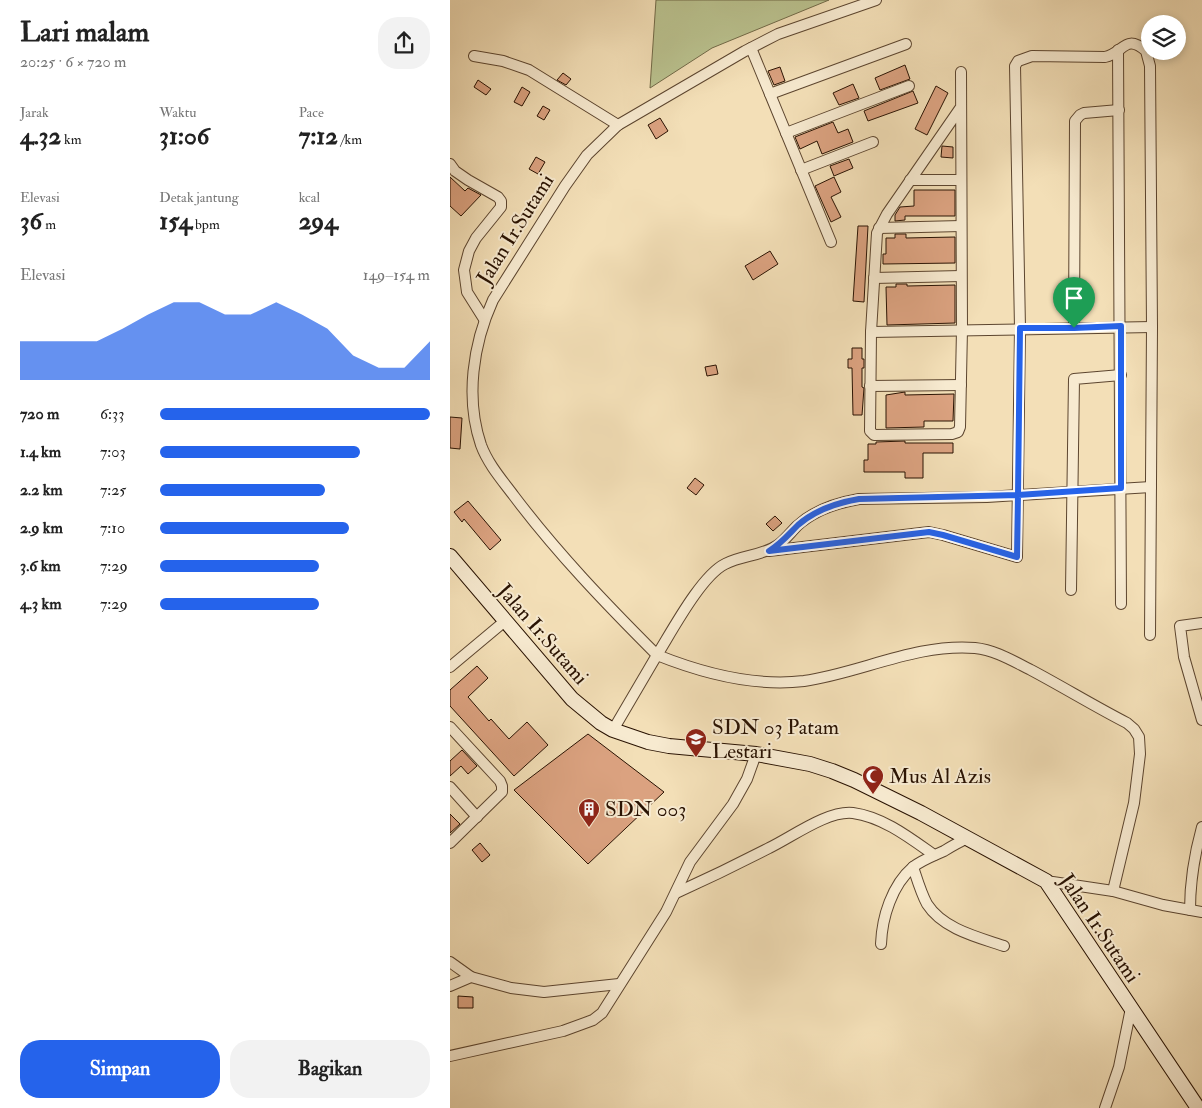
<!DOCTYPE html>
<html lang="id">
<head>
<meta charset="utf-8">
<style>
	body { margin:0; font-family:"IM FELL Double Pica",serif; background:#f2f2f2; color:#222; height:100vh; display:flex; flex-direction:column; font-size:19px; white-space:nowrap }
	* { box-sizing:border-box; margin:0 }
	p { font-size:16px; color:#767676 }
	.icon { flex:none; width:28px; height:28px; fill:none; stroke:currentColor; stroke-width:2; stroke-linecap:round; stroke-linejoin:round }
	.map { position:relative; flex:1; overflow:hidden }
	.side { display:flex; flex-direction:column; background:#fff; width:450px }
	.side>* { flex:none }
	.controls { position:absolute; left:691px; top:15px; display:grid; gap:10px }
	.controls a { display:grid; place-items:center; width:45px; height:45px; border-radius:50%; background:#fff; box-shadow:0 2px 8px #0003; font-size:25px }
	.pin { position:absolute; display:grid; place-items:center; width:42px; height:42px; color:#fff; margin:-51px -21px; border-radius:50% 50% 50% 0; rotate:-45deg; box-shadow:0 0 5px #0007 }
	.pin .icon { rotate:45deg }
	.round { display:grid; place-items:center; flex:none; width:52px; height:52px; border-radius:20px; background:#f2f2f2 }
	.summary { display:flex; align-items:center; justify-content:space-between; height:85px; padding:0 20px }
	h1 { font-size:28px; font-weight:700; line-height:38px }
	.figures { display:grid; grid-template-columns:repeat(3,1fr); gap:8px; height:85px; padding:5px 20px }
	.figures div { display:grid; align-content:center }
	.figures b { font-size:25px; font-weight:700 }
	.figures small { font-size:14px; font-weight:400 }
	.figures p { font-size:14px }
	.chart { height:140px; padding:10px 20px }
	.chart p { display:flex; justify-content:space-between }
	.chart svg { width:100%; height:90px; margin-top:5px; fill:#2563eb; opacity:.7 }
	.button { display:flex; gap:10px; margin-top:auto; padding:10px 20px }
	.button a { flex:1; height:58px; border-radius:20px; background:#2563eb; color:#fff; font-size:20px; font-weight:700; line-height:58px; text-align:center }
	.button a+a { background:#f2f2f2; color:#222 }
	ul { padding:0 20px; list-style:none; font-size:16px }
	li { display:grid; grid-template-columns:80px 60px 1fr; align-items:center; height:38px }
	li i { height:12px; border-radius:6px; background:#2563eb }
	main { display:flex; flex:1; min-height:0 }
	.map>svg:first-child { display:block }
	.green { fill:#bac28f; stroke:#726a48 }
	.building { fill:#dba280; stroke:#291202 }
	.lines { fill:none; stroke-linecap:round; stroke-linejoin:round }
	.street-casing { stroke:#5c452f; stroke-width:12 }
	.secondary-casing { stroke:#291202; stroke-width:16 }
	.street { stroke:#f7ead0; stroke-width:10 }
	.secondary { stroke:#f7ead0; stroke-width:14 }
	.route-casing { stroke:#fff; stroke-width:10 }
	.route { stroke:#2563eb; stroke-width:6 }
	.labels { text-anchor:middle; stroke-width:4; stroke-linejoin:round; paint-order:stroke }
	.street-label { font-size:21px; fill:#291202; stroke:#f7ead0 }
	.poi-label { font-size:21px; fill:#291202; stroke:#f7ead0; text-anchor:start }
</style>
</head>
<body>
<main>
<section class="side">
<div class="summary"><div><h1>Lari malam</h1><p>20:25 · 6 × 720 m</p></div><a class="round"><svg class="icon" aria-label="share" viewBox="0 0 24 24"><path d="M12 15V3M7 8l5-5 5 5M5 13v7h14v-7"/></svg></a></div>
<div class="figures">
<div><p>Jarak</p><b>4.32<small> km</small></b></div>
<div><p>Waktu</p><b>31:06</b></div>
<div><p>Pace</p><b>7:12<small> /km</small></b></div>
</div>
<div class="figures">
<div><p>Elevasi</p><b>36<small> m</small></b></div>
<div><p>Detak jantung</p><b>154<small> bpm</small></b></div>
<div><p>kcal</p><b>294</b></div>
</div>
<div class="chart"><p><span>Elevasi</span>149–154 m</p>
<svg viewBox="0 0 160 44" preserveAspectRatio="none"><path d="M0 44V25L10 25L20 25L30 25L40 19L50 12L60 6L70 6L80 12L90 12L100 6L110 12L120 19L130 32L140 38L150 38L160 25V44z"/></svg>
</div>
<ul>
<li><b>720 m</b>6:33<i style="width:100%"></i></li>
<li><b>1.4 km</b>7:03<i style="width:74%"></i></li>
<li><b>2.2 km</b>7:25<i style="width:61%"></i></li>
<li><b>2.9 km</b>7:10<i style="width:70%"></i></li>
<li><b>3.6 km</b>7:29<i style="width:59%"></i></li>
<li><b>4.3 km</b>7:29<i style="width:59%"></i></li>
</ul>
<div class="button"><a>Simpan</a><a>Bagikan</a></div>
</section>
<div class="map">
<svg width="752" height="1108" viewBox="0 0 752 1108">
	<rect width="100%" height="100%" fill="#f3dfb7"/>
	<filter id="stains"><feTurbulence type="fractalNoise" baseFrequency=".004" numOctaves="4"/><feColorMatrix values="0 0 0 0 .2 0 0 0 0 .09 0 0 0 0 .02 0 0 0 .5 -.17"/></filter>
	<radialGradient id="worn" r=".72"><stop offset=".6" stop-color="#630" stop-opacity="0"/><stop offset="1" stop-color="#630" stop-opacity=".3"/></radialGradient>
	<polygon class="green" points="206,0 379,0 262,48 200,88"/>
	<g class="building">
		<polygon points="455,65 460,79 430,90 425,78"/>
		<polygon points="330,67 335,81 324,85 318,71"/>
		<polygon points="113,73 121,79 116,85 107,80"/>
		<polygon points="28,80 41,89 36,95 24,87"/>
		<polygon points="403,84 409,98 389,105 383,93"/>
		<polygon points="486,86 498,93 477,135 465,129"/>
		<polygon points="72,87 80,92 72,106 64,102"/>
		<polygon points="463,91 468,103 418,121 414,111"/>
		<polygon points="93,106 100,110 94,120 87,116"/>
		<polygon points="210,118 218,131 206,139 198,125"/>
		<polygon points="383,122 388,133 398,129 403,142 372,154 367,141 350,149 345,137"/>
		<polygon points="492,146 503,147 503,158 491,157"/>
		<polygon points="86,157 95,162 88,174 79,169"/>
		<polygon points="399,159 403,168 384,176 380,166"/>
		<polygon points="0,177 15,191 18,188 31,195 11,216 0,206"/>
		<polygon points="384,177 391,192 381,197 391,217 381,222 365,186"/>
		<polygon points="464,190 505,190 505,216 455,216 455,220 445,221 445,215 450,207 464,206"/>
		<polygon points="408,226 418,226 414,302 403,301"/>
		<polygon points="445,234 456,234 456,238 505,237 505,263 433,264 433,254 436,254 436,238 445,238"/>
		<polygon points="320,251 328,264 303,280 295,266"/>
		<polygon points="446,284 457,284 457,286 505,285 505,323 437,325 436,287 446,287"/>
		<polygon points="402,348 412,348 412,359 414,359 414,368 412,368 412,387 414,388 412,415 403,415 402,368 398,368 398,359 402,359"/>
		<polygon points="266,365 268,374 257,376 255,367"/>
		<polygon points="455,392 455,395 504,394 503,421 474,421 474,427 436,428 436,395"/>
		<polygon points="0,417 12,418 10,449 0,448"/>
		<polygon points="455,441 455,443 503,443 503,453 473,453 473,478 455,478 455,472 414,472 414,460 418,460 418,444 426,444 426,442"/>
		<polygon points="245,478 254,485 246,495 237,488"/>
		<polygon points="18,501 51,540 40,550 14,519 12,522 4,512"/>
		<polygon points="325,516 332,523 323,531 316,524"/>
		<polygon points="27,666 38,678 18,697 39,721 41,719 59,739 77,722 98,745 64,776 0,706 0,690"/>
		<polygon points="138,734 214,792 138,864 64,790"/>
		<polygon points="12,750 27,766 18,774 11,766 0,776 0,761"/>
		<polygon points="0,814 10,824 0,833"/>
		<polygon points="30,843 40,855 32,862 22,850"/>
		<polygon points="8,996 23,997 23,1008 8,1008"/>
	</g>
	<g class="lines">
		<g class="street-casing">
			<g id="street">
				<polyline points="301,48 381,242"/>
				<polyline points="668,50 671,604"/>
				<polyline points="24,56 53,61 79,70 168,125"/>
				<polyline points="511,72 512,329 510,427 508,432 502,434 424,435 420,431 421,332 427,233 437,214 511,107"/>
				<polyline points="320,94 456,44"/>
				<polyline points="336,133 459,86"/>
				<polyline points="0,164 5,171 18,180 48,197 51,201 51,207 26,238 19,251 14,270 17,292 34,319"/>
				<polyline points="351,170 423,142"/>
				<polyline points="460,180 511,180"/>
				<polyline points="429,228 511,226"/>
				<polyline points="424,278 511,276"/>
				<polyline points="624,328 625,121 630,115 634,113 669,110"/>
				<polyline points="421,332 702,327"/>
				<polyline points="420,386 511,385"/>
				<path d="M319,551L479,532L493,535L567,557L570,328L565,66L568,61L582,56L655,57C674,53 675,33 696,51L700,66L702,327L700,635"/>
				<polyline points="621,590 624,379 671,375"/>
				<polyline points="752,623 730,626 734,657 752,720"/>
				<polyline points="0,667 55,621"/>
				<polyline points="0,727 50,781 52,786 52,792 0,843"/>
				<path d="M163,730L207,655C156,604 107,553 64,496C52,480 38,464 31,445C15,398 23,344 43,300L115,186L137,155L168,125L295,51L328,34L426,0"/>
				<polyline points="0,787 27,817"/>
				<path d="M463,867C467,879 471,893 477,904C493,929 527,937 554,946"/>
				<polyline points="596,881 663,891 713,905 752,912"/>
				<path d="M663,891L684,803L690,754L689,737L684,729L677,723C644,706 613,687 581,670C563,661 545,650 525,648C467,643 410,673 354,681C304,687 252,673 207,655C222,631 251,576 275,564C292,555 312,556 328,545C335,540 341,532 347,526C364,510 386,503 409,499L537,497L701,487"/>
				<path d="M226,893C257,879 288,864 319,848C342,837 378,810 403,813C433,817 460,838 484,855"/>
				<path d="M740,910C740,880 744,856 752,827"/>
				<path d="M431,944C432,917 442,885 463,867C472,860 483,856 494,851C502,846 509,842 518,838"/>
				<polyline points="0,962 21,977"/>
				<polyline points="0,986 21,977 61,988 94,992 169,984"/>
				<polyline points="0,1056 113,1031 143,1020 152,1013 216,912 240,862 283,804 297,779 306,754"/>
				<polyline points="655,1108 669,1067 681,1008"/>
			</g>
		</g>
		<g class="secondary-casing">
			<polyline id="secondary" points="0,556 122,699 151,723 163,730 198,742 219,746 306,754 360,764 382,771 404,780 471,813 596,881 748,1108"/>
		</g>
		<use href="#street" class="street"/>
		<use href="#secondary" class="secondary"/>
	</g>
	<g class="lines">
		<g class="route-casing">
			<path id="route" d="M624,328H570L568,495L409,499C386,503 365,510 348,525C338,535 331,544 319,551L479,532L493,535L567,557L568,495L671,488V326L624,328"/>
		</g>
		<use href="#route" class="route"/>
	</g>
	<defs>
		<g id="school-pin" transform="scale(1.125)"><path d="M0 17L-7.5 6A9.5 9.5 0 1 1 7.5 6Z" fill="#8f2418" stroke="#f7ead0"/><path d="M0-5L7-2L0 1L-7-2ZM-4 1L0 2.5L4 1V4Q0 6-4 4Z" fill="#fff"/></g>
		<g id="mosque-pin" transform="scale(1.125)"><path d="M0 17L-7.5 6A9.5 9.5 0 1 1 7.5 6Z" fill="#8f2418" stroke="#f7ead0"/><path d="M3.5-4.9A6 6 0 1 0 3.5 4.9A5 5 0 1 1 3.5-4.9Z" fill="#fff"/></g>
		<g id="building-pin" transform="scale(1.125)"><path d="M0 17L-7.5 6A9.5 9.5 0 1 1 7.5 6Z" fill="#8f2418" stroke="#f7ead0"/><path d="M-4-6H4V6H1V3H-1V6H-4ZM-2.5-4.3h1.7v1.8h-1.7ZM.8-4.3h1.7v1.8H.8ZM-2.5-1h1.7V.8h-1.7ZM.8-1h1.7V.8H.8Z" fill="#fff"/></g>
	</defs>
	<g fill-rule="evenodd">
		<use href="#school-pin" x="246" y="739"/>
		<use href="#mosque-pin" x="423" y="776"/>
		<use href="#building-pin" x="139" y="809"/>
	</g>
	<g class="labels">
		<g class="street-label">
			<text transform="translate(65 229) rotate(-58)" y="7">Jalan Ir.Sutami</text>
			<text transform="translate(93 634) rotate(49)" y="7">Jalan Ir.Sutami</text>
			<text transform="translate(650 928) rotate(56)" y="7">Jalan Ir.Sutami</text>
		</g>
		<g class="poi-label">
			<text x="262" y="734">SDN 03 Patam<tspan x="262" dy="24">Lestari</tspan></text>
			<text x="439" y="783">Mus Al Azis</text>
			<text x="155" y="816">SDN 003</text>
		</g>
	</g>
	<rect width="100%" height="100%" filter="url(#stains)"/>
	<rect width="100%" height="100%" fill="url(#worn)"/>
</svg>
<div class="controls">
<a><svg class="icon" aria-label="layers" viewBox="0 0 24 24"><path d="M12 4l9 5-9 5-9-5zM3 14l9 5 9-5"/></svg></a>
</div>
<div class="pin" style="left:624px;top:328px;background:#1e9e55"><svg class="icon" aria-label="arrive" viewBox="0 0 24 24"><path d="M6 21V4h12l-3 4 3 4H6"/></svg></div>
</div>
</main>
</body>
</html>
